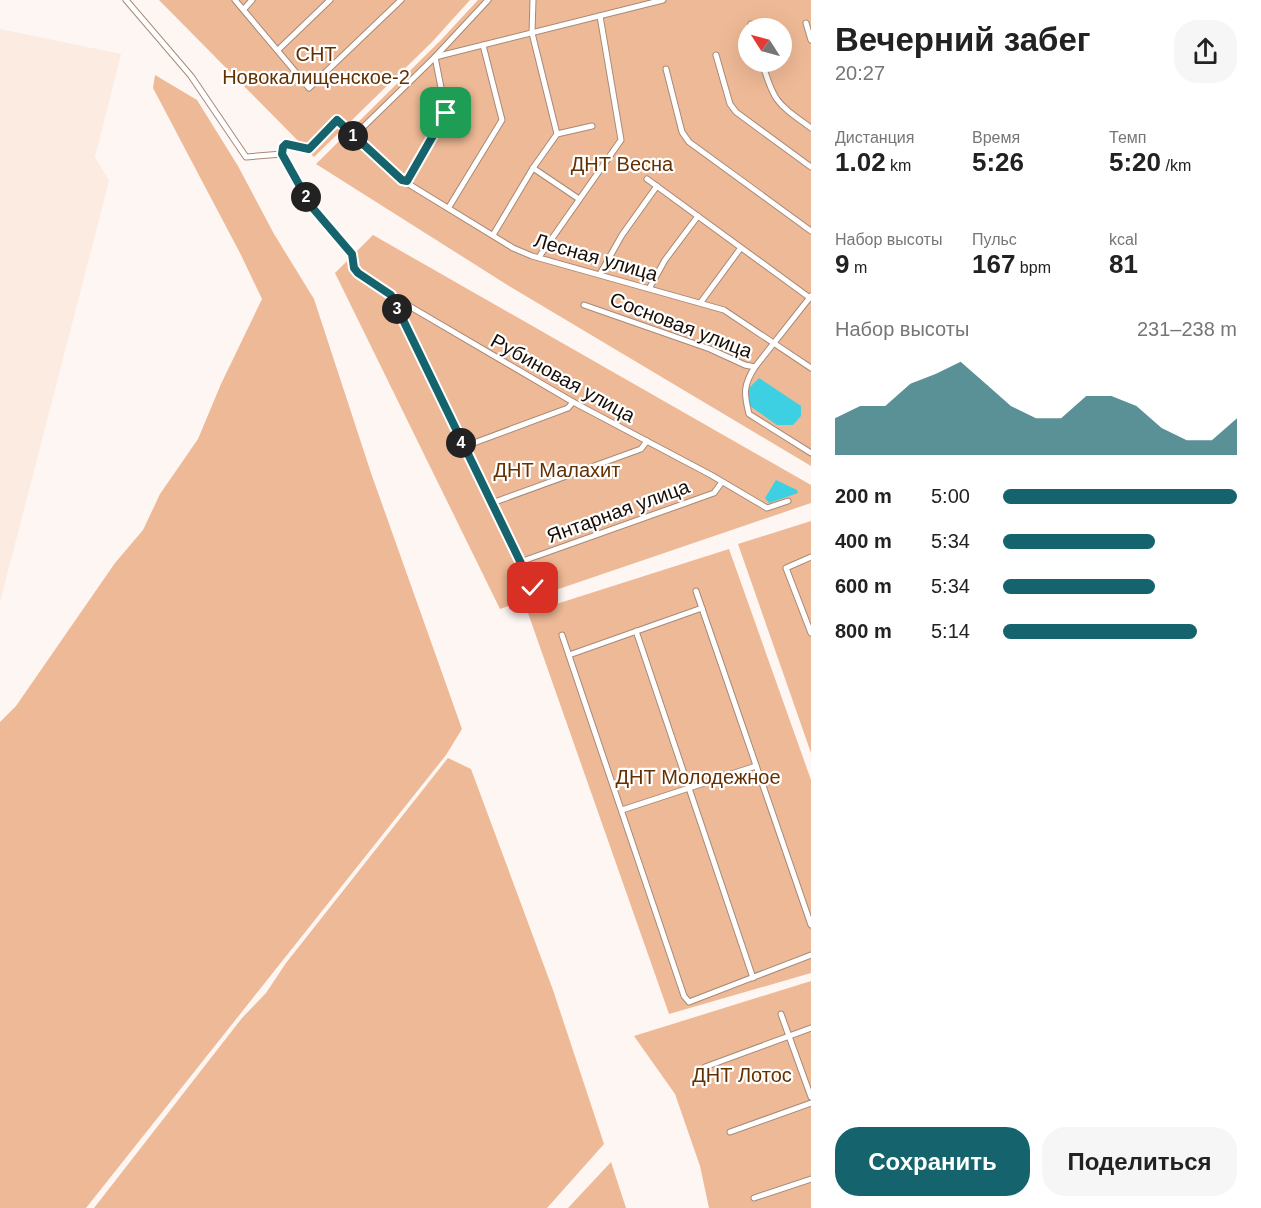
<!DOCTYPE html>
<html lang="ru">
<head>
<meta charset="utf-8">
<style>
	body { margin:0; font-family:Helvetica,sans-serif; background:#f6f6f6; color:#222; height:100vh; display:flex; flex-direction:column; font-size:22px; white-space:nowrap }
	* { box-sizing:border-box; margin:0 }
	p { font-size:20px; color:#767676 }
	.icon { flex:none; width:33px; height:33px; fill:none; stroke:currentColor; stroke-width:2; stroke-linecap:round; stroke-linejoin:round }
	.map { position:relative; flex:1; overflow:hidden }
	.panel { display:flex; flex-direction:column; background:#fff; width:450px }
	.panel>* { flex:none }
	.needle { width:39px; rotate:306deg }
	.tools { position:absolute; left:738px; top:18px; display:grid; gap:12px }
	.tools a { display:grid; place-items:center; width:54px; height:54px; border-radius:50%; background:#fff; box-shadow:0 6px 24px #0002; font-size:30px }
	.pin { position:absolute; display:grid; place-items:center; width:51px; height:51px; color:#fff; margin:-26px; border-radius:12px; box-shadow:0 3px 9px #0006 }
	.km { position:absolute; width:30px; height:30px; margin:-15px; border-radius:50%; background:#222; color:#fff; font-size:16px; line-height:30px; text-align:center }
	.round { display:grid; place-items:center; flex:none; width:63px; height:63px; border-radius:24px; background:#f6f6f6 }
	.head { display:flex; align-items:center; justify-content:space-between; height:102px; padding:0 24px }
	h1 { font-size:33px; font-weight:700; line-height:45px }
	.metrics { display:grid; grid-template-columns:repeat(3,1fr); gap:9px; height:102px; padding:6px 24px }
	.metrics div { display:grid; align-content:center }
	.metrics b { font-size:26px; font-weight:700 }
	.metrics small { font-size:16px; font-weight:400 }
	.metrics p { font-size:16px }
	.chart { height:168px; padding:12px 24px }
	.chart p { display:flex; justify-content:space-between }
	.chart svg { width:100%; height:108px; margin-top:6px; fill:#15636c; opacity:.7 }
	.cta { display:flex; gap:12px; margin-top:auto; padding:12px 24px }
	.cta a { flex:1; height:69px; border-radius:24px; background:#15636c; color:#fff; font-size:24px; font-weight:700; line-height:69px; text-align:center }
	.cta a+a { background:#f6f6f6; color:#222 }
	ul { padding:0 24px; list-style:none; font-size:20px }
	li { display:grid; grid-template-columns:96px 72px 1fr; align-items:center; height:45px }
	li i { height:15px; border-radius:8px; background:#15636c }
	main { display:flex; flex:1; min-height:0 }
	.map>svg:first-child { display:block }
	.built { fill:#fcebe1 }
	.green { fill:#eeb996; fill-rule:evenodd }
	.water { fill:#3cd0e2 }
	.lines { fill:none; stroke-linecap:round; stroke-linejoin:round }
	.street-casing { stroke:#a88976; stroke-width:7 }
	.street { stroke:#fff; stroke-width:5 }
	.route-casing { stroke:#fff; stroke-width:12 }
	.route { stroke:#15636c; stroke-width:8 }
	.labels { text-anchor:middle; stroke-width:4.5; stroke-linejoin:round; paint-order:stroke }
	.park-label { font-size:20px; fill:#633001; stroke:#fff }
	.street-label { font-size:20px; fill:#190e07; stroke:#fff }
</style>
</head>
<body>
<main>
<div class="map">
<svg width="811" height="1208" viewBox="0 0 811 1208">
	<rect width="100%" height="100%" fill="#fdf6f2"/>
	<polygon class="built" points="0,29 121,54 95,157 109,181 0,602"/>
	<g class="green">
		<polygon points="159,0 470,0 432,42 314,157"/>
		<path d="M478,0H811V466L509,286L316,164L441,40ZM748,28H782V62H748Z"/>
		<polygon points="155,75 197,100 238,166 274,234 314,299 371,473 462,729 446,755 86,1208 0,1208 0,722 16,706 115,563 143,530 160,494 198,439 221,384 262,299 241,255 153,88"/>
		<polygon points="373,235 811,485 811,503 500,609 335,273"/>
		<polygon points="811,521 811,753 738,544"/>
		<polygon points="729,549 811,780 811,973 669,1014 528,613"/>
		<polygon points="448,758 471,769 553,990 604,1144 547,1208 94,1208 242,1018 266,993 286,963"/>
		<polygon points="811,981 811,1208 709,1208 700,1166 675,1094 634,1036"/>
		<polygon points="611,1162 626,1208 568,1208"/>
	</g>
	<g class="water">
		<polygon points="759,378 801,406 801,416 793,425 777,425 750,406 748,398 749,388"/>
		<polygon points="776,480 797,490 798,493 769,503 765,498"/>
	</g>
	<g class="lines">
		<g class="street-casing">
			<g id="street">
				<polyline points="126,0 191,76 246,157 282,154"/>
				<polyline points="235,0 309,88 401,0"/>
				<polyline points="244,9 252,0"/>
				<polyline points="806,23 811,40"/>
				<polyline points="751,24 752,28"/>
				<polyline points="278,50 330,0"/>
				<polyline points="716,55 730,104 736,112 811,167"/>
				<path d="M762,62C774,103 777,103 811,128"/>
				<polyline points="666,69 682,132 689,142 811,231"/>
				<polyline points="557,134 592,126"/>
				<polyline points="354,136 435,57 488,0"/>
				<polyline points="282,154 283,146 286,144 309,149 337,120 402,180 513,248 532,256 724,310 811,368"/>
				<polyline points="282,154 311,206 352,254 354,268 358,273 391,295 533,588"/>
				<polyline points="533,168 579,199"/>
				<polyline points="647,179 810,298"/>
				<polyline points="407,181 446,113 435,57 663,0"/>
				<polyline points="449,207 502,120 483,45"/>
				<polyline points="493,235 533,168 557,134 532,33 533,0"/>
				<polyline points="539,257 621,140 600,16"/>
				<polyline points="600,274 622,235 657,186"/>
				<polyline points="650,287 665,260 698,216"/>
				<polyline points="392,296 573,402 711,475 767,508 788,501"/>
				<polyline points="701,302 740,249"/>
				<path d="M584,305L710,349L745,365L755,367C743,385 744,394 749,414L811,453"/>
				<polyline points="755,367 811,296"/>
				<polyline points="463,447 568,408 573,402"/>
				<polyline points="492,503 641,449 647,441"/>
				<polyline points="811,557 786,568 811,633"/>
				<polyline points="520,562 714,493 722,482"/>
				<polyline points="696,591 811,925"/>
				<polyline points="636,631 753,978"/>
				<polyline points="562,635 684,996 689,1002 811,955"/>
				<polyline points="569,655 702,608"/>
				<polyline points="622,810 756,766"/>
				<polyline points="781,1014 811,1097"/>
				<polyline points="705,1067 811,1028"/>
				<polyline points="730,1132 811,1103"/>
				<polyline points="754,1198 811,1179"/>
			</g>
		</g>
		<use href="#street" class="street"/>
	</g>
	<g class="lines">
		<g class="route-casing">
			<polyline id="route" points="446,113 407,181 402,180 337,120 309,149 286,144 283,147 282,154 311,206 352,254 354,268 358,273 391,295 533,588"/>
		</g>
		<use href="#route" class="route"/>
	</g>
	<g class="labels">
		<g class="park-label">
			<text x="316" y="61">СНТ<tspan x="316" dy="23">Новокалищенское-2</tspan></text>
			<text x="622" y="171">ДНТ Весна</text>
			<text x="557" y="477">ДНТ Малахит</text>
			<text x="698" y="784">ДНТ Молодежное</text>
			<text x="742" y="1082">ДНТ Лотос</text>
		</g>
		<g class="street-label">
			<text transform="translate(596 257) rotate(16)" y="7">Лесная улица</text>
			<text transform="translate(681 325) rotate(21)" y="7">Сосновая улица</text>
			<text transform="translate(563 378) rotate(29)" y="7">Рубиновая улица</text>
			<text transform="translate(618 511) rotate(-20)" y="7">Янтарная улица</text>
		</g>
	</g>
</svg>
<div class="tools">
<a><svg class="needle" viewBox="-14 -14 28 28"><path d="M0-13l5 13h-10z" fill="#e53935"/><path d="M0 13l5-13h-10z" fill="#767676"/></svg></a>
</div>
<div class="pin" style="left:446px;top:113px;background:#1e9e55"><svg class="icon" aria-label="arrive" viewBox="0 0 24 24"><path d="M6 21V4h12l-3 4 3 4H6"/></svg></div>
<div class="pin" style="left:533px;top:588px;background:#d93025"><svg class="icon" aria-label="check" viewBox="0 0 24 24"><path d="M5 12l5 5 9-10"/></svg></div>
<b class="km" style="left:353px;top:136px">1</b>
<b class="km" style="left:306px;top:197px">2</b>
<b class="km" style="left:397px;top:309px">3</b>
<b class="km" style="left:461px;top:443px">4</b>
</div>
<section class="panel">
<div class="head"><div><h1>Вечерний забег</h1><p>20:27</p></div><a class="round"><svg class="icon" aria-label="share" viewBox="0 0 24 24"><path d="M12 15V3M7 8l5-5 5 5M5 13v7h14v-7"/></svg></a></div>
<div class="metrics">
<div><p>Дистанция</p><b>1.02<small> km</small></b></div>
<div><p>Время</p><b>5:26</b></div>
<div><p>Темп</p><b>5:20<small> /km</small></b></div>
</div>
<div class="metrics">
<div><p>Набор высоты</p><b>9<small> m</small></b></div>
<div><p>Пульс</p><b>167<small> bpm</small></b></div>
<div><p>kcal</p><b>81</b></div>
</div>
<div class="chart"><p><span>Набор высоты</span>231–238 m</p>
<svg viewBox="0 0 160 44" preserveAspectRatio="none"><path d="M0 44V29L10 24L20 24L30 15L40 11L50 6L60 15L70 24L80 29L90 29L100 20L110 20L120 24L130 33L140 38L150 38L160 29V44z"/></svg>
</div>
<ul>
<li><b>200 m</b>5:00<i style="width:100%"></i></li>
<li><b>400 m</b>5:34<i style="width:65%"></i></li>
<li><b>600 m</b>5:34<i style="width:65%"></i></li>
<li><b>800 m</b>5:14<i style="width:83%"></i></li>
</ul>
<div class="cta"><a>Сохранить</a><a>Поделиться</a></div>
</section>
</main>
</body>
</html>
